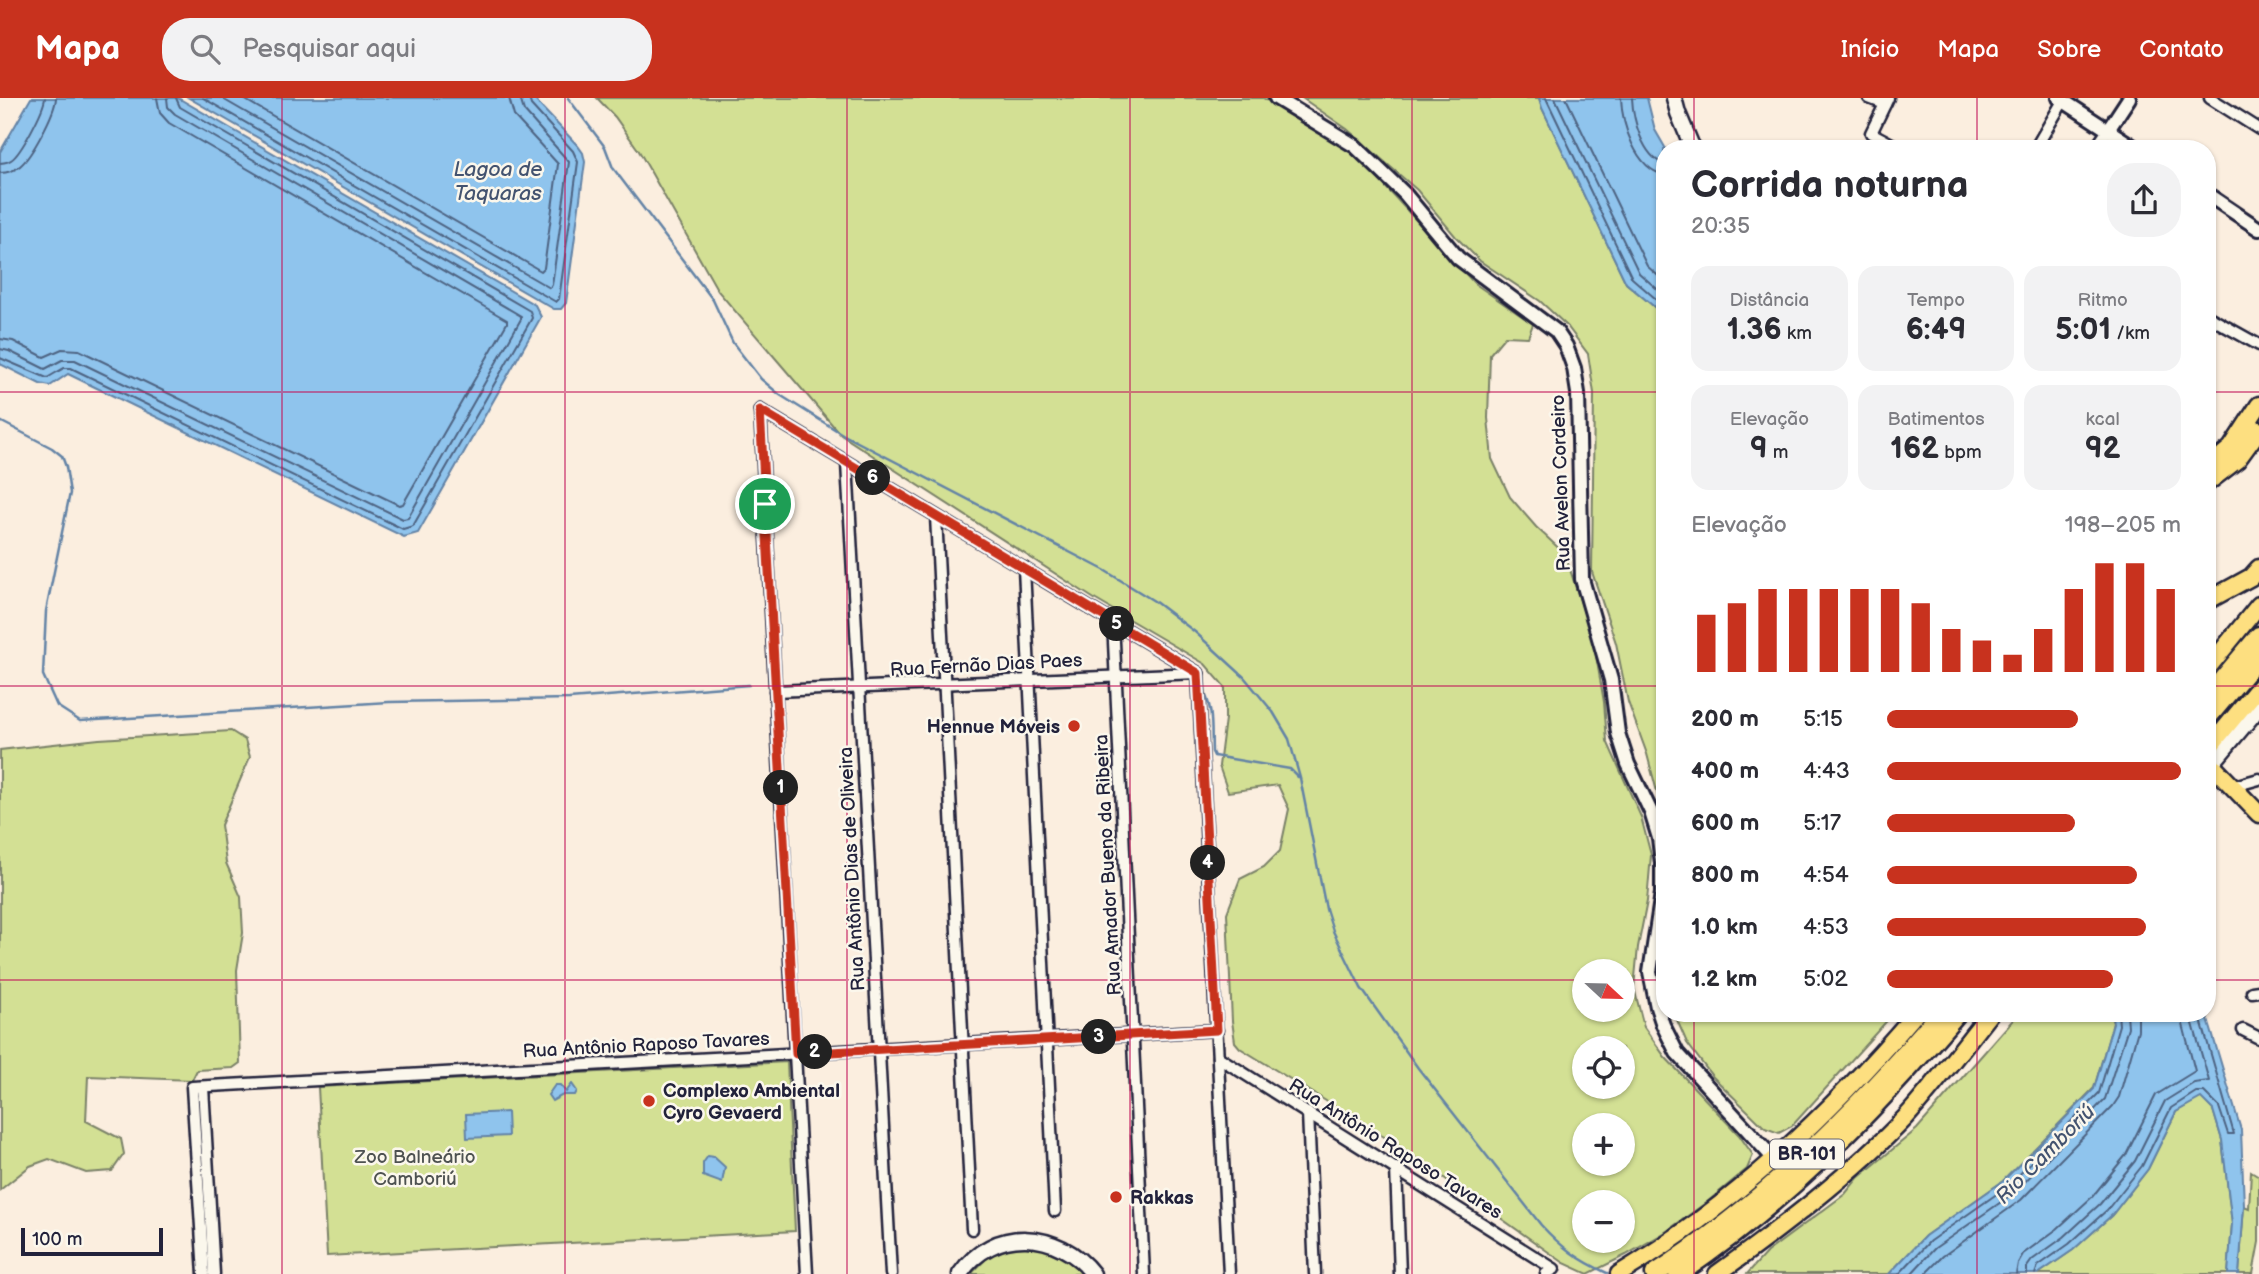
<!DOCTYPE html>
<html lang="pt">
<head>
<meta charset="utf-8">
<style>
	body { margin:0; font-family:"Balsamiq Sans",sans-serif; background:#f2f2f3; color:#2b2b33; height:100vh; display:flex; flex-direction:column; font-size:26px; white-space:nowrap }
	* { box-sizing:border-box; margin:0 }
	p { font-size:23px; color:#7c7c81 }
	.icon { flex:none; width:38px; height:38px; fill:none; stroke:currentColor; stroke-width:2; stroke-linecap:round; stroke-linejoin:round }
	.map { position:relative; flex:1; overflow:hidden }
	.side { position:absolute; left:1656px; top:42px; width:560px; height:882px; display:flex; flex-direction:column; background:#fff; border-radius:28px; box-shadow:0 2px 5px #0004 }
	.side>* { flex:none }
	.needle { width:46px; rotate:112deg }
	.tools { position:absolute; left:1572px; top:861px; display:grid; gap:14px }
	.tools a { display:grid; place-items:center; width:63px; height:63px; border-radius:50%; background:#fff; box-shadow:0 2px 5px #0004; font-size:35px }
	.scale { position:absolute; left:21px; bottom:18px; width:142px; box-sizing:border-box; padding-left:7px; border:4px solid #22223b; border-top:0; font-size:19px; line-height:24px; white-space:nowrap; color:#22223b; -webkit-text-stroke:5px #fbf7ec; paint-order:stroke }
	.pin { position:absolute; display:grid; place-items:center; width:60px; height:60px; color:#fff; margin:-30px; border:4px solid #fff; border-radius:50%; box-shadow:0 2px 7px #0007 }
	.km { position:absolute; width:35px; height:35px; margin:-18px; border-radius:50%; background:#222; color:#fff; font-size:19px; line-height:35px; text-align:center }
	.round { display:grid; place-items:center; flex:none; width:74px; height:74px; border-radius:28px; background:#f2f2f3 }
	.head { display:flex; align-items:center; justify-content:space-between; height:119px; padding:0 35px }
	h1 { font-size:38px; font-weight:600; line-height:52px }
	.figures { display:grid; grid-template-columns:repeat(3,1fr); gap:10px; height:119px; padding:7px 35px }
	.figures div { display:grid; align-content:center; border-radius:18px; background:#f2f2f3; text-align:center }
	.figures b { font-size:30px; font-weight:600 }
	.figures small { font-size:19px; font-weight:400 }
	.figures p { font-size:19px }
	.chart { height:196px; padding:14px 35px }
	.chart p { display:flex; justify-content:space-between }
	.chart svg { width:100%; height:126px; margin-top:7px; stroke:#c8321e; stroke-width:6 }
	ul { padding:0 35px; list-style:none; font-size:23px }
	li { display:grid; grid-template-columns:112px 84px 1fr; align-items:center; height:52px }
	li i { height:18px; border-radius:9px; background:#c8321e }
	header { display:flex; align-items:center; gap:42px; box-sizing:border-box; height:98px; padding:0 35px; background:#c8321e; color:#fff }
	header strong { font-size:33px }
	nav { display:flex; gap:38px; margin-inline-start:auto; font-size:24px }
	.search { width:490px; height:63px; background:#f2f2f3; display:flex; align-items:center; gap:18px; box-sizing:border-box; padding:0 24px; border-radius:28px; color:#7c7c81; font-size:26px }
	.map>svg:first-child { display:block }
	.green { fill:#d3e094; stroke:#7a8168; stroke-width:2; fill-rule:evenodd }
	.water { fill:#8fc4ed; stroke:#6383a6; stroke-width:2 }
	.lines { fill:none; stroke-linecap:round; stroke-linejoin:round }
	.shore { stroke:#4e6382; stroke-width:2 }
	.stream { stroke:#6383a6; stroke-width:2.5 }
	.minor-casing { stroke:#22223b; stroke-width:15 }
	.tertiary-casing { stroke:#22223b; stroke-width:18 }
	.secondary-casing { stroke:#22223b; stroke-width:19 }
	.primary-casing { stroke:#22223b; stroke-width:21 }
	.motorway-casing { stroke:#22223b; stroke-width:23 }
	.minor { stroke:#fbf7ec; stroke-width:10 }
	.tertiary { stroke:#fbf7ec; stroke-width:12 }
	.secondary { stroke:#fbf7ec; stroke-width:14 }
	.primary { stroke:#fddf80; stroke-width:16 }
	.motorway { stroke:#fddf80; stroke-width:18 }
	.route-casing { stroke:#fff; stroke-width:14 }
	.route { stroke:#c8321e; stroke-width:9 }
	.grid { fill:none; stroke:#c2185b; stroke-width:2; stroke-opacity:0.55 }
	.poi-dot { fill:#c8321e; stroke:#fbf7ec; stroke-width:2.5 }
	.labels { text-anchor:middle; stroke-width:5; stroke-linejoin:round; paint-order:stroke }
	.shield { fill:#fbf7ec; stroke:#636270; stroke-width:2 }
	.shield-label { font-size:18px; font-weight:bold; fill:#22223b }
	.street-label { font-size:19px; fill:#22223b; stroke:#fbf7ec }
	.poi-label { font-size:19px; font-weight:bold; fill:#22223b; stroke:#fbf7ec; text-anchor:start }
	.park-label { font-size:19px; fill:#4e5251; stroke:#fbf7ec }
	.water-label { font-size:21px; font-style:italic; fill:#435370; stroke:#fbf7ec }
</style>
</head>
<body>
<header>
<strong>Mapa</strong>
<div class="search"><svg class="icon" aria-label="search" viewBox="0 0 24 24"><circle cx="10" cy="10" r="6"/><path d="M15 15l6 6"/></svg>Pesquisar aqui</div>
<nav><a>Início</a><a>Mapa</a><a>Sobre</a><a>Contato</a></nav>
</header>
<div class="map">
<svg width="2259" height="1176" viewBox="0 0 2259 1176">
	<rect width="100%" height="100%" fill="#fbeedf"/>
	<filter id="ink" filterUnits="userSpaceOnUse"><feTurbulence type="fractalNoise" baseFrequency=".0143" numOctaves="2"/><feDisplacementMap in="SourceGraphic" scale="14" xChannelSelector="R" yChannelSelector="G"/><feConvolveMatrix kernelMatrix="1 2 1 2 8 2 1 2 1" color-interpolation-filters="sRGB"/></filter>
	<g filter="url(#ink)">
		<g class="green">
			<path d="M597,0H1263L1331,40L1356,57L1474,185L1533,226L1528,239L1505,238L1490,256L1488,320L1492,361L1510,399L1536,429L1565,456L1594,546L1604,604L1607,643L1641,719L1651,757L1647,803L1638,849L1634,890L1644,929L1665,959L1739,1037L1753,1057L1747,1071L1707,1104L1664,1135L1626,1157L1588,1176L1564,1165L1399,1048L1240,950L1235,944L1232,923L1227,815L1240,781L1264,769L1280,753L1289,711L1278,687L1228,694L1219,668L1225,621V589L1205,566L1096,502L841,337L718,193L639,53L615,19ZM1584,873H1622V912H1584ZM1584,950H1622V989H1584ZM1584,1027H1622V1066H1584ZM1584,1104H1622V1143H1584Z"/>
			<polygon points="1302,0 1539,0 1542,10 1626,185 1664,217 1664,720 1647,656 1628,604 1616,545 1592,474 1594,295 1588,256 1567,228 1540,203 1480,163 1456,139 1417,92 1347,31"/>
			<polygon points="231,633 245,642 250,659 221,727 226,765 241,799 243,835 237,872 240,965 233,970 197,972 192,982 88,978 86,1023 121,1041 124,1056 112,1073 86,1075 49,1061 30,1068 0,1092 0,652 99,641"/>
			<polygon points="1674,915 1894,915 1792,1028 1779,1035 1765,1030 1712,978 1687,945"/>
			<polygon points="2019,915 2111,915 2113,925 2094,990 2003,1083 1925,1138 1889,1176 1747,1176 1767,1154 1845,1096 1858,1080 1917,1031"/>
			<polygon points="787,964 795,1133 327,1158 318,989"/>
			<polygon points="2201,999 2213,1012 2222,1042 2232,1126 2228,1176 2038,1176 2073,1152 2112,1117 2148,1071 2176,1014"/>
			<polygon points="2251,1073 2259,1078 2259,1144 2253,1176 2239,1176 2244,1108 2249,1110"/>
			<path d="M1010,1146C1042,1148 1063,1151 1085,1176H971L990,1157Z"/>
		</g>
		<g class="water">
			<polygon points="31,0 178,0 535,207 541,219 418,435 404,439 68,276 50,288 40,286 0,266 0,54"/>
			<polygon points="189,0 533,0 578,48 583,55 585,64 566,205 561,211 554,211"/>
			<polygon points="1539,0 1647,0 1655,32 1666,51 1664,51 1664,217 1626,185 1542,10"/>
			<polygon points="2111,915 2206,915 2241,1032 2244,1108 2239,1176 2228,1176 2232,1126 2222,1042 2213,1012 2201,1000 2176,1014 2148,1071 2112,1117 2073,1152 2038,1176 1889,1176 1925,1138 2003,1083 2094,991 2113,925"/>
			<polygon points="555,987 560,987 566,994 572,986 577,993 575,997 563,997 552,1003 548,997"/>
			<polygon points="507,1014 508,1038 467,1040 466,1016"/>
			<polygon points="708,1058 714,1059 725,1069 722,1085 703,1078 703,1065"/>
		</g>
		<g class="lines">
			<g class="shore">
				<polyline points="203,0 556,204 559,201 578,64 573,53 531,7 529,0"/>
				<polyline points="221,0 550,190 552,187 569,64 524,13 520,0"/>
				<polyline points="242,0 541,173 544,170 558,66 514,18 509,0"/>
				<polyline points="1546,0 1632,180 1664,208"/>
				<polyline points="1555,0 1639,175 1664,197"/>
				<polyline points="1566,0 1647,168 1664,183"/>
				<path d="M1621,0C1622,26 1635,70 1664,77"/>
				<path d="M1632,0C1633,21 1642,58 1664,66"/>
				<path d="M0,65C5,64 7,65 11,62C21,56 44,11 45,0"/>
				<path d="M0,75C8,75 14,73 20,68C32,58 55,15 56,0"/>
				<polyline points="0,241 13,243 44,259 62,251 79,252 399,407 403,406 507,225 507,222 169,25 160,15 157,0"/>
				<polyline points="0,251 9,253 45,271 62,262 75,262 403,421 408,420 521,221 521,218 175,16 168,9 167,0"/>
				<polyline points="0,260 47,280 64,270 71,270 403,431 413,428 532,220 530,213 180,9 176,0"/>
				<polyline points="1899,1176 1930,1143 2008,1088 2099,995 2119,927 2118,915"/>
				<polyline points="1911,1176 1935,1150 2014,1095 2105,1001 2128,929 2127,915"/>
				<polyline points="1925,1176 1943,1158 2021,1102 2113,1008 2119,999 2138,932 2138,915"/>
				<polyline points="2016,1176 2018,1165 2023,1156 2057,1131 2092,1099 2126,1057 2156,997 2195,973 2180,915"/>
				<polyline points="2027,1176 2027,1169 2032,1162 2064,1139 2100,1106 2135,1063 2165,1003 2194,985 2209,983 2190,915"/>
				<polyline points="2035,1176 2038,1168 2069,1146 2107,1112 2142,1068 2171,1010 2196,994 2204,994 2219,1009 2228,1036 2234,1036 2199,915"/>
			</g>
			<g class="stream">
				<path d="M568,0L605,49L613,70L713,202L733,245L761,281L780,297L844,337L1104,472L1154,503L1195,534L1244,579L1273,614L1289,641L1300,680L1326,811L1333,833L1361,890L1418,970L1541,1127C1562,1150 1579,1162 1607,1175"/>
				<polyline points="0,323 52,350 62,358 66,369 70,395 46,513 43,577 57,608 80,623 389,604 569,601 749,587"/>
				<path d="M1202,591C1214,607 1211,634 1212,654L1214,658L1290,671L1298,679"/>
			</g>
			<g class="minor-casing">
				<g id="minor">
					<polyline points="1869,0 1885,6"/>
					<polyline points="1888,0 1871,35 1901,51"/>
					<polyline points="2210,0 2259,31"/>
					<polyline points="2035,51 2063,3"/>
					<polyline points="2095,51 2108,32"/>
					<polyline points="2207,218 2259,247"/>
					<polyline points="760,312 807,1176"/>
					<polyline points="760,312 1198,575"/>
					<polyline points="847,365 891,1176"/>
					<polyline points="936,418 972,1131"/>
					<polyline points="1024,470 1055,1113"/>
					<polyline points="1113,523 1144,1176"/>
					<polyline points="1198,575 1229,1176"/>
					<polyline points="775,593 1198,575"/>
					<polyline points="2234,688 2259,681"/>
					<polyline points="2252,894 2259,893"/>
					<polyline points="2243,932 2259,940"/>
					<polyline points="1218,959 1554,1171 1546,1176"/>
					<polyline points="203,989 214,1176"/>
					<polyline points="1308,1015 1315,1176"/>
					<polyline points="1396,1070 1400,1176"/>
					<polyline points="204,1176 192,989 1217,932"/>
				</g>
			</g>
			<g class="tertiary-casing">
				<g id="tertiary">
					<polyline points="1276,0 1355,48 1405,96 1458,160 1556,233 1566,248 1574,270 1578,295 1582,481 1611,582 1618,635 1628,666 1651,714 1659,740 1662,765 1662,795 1650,874 1657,909 1663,927 1677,955 1774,1061"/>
					<polyline points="2059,0 2137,51"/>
					<polyline points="2108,32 2129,0"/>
					<polyline points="2207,96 2259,131"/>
				</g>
			</g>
			<g class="secondary-casing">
				<g id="secondary">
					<polyline points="1674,0 1678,15 1693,51"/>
					<polyline points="2212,666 2259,610"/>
					<path d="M960,1176C993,1127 1059,1132 1093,1176"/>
				</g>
			</g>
			<g class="primary-casing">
				<g id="primary">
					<polyline points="2207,370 2231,350 2259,307"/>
					<polyline points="2207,385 2237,362 2259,332"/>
					<polyline points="2207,503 2251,479 2259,470"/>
					<polyline points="2207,571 2259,507"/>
					<polyline points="2207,652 2259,589"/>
					<polyline points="2207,662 2259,716"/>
					<path d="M1619,1176C1734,1107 1830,1016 1916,915"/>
					<path d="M1717,1176C1781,1130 1852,1076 1906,1019C1936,986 1962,950 1990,915"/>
				</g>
			</g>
			<g class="motorway-casing">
				<g id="motorway">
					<polyline points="2207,600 2259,538"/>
					<polyline points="2207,620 2259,558"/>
					<path d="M1655,1176C1764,1105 1856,1014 1940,915"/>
					<path d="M1678,1176C1785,1104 1874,1013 1957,915"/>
				</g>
			</g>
			<use href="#minor" class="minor"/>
			<use href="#tertiary" class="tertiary"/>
			<use href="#secondary" class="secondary"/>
			<use href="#primary" class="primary"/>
			<use href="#motorway" class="motorway"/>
		</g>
	</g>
	<g class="lines" filter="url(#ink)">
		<g class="route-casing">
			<polygon id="route" points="760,312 1198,575 1217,932 796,956"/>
		</g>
		<use href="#route" class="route"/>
	</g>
	<path class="grid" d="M282,0V1176M565,0V1176M847,0V1176M1130,0V1176M1412,0V1176M1694,0V51M1977,0V51M0,294H1664M2207,294H2259M0,588H1664M2207,588H2259M0,882H1584M1622,882H1664M2207,882H2259M1694,915V1176M1977,915V1176"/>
	<g class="poi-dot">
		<circle cx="1074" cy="628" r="7"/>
		<circle cx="649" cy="1003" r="7"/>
		<circle cx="1116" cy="1099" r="7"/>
	</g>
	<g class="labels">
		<rect class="shield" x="1770" y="1041.5" width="74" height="29" rx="5"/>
		<g class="shield-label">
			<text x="1807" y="1062">BR-101</text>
		</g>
		<g class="street-label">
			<text transform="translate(1560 385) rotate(-92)" y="7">Rua Avelon Cordeiro</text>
			<text transform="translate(986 566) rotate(-3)" y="7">Rua Fernão Dias Paes</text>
			<text transform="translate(1107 767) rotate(-93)" y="7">Rua Amador Bueno da Ribeira</text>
			<text transform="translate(851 771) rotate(-93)" y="7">Rua Antônio Dias de Oliveira</text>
			<text transform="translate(646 946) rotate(-3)" y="7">Rua Antônio Raposo Tavares</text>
			<text transform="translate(1396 1050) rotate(32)" y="7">Rua Antônio Raposo Tavares</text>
		</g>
		<g class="poi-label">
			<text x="1060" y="635" text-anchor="end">Hennue Móveis</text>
			<text x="663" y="999">Complexo Ambiental<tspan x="663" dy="22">Cyro Gevaerd</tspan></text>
			<text x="1130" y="1106">Rakkas</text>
		</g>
		<g class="park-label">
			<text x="415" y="1065">Zoo Balneário<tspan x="415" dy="22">Camboriú</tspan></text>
		</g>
		<g class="water-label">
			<text x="498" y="78">Lagoa de<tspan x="498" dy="24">Taquaras</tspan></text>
			<text transform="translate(2045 1056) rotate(-45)" y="7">Rio Camboriú</text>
		</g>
	</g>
</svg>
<div class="tools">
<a><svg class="needle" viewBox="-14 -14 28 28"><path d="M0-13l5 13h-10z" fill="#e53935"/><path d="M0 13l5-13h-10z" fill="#7c7c81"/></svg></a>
<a><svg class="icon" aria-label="locate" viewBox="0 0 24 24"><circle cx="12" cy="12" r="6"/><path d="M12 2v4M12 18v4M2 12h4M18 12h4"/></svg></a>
<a>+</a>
<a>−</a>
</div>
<div class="scale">100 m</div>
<div class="pin" style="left:765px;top:406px;background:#1e9e55"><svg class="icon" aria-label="arrive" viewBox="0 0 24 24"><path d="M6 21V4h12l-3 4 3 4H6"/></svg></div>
<b class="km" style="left:781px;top:690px">1</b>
<b class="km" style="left:815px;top:954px">2</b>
<b class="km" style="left:1099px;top:939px">3</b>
<b class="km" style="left:1208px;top:765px">4</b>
<b class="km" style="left:1117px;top:526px">5</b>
<b class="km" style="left:873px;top:380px">6</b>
<section class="side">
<div class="head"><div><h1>Corrida noturna</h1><p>20:35</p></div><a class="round"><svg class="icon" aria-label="share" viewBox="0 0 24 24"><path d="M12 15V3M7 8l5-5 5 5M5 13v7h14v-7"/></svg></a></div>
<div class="figures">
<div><p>Distância</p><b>1.36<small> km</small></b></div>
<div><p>Tempo</p><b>6:49</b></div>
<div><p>Ritmo</p><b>5:01<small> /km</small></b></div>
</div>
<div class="figures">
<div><p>Elevação</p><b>9<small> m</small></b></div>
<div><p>Batimentos</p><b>162<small> bpm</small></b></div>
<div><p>kcal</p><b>92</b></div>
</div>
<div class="chart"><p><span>Elevação</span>198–205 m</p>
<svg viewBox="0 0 160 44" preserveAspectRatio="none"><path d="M5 44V24M15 44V20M25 44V15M35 44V15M45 44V15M55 44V15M65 44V15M75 44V20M85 44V29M95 44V33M105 44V38M115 44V29M125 44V15M135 44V6M145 44V6M155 44V15"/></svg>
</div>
<ul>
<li><b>200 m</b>5:15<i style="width:65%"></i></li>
<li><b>400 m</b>4:43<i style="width:100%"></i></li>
<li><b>600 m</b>5:17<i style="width:64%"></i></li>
<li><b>800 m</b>4:54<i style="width:85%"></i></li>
<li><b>1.0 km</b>4:53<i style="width:88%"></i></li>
<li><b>1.2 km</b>5:02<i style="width:77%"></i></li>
</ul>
</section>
</div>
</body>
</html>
